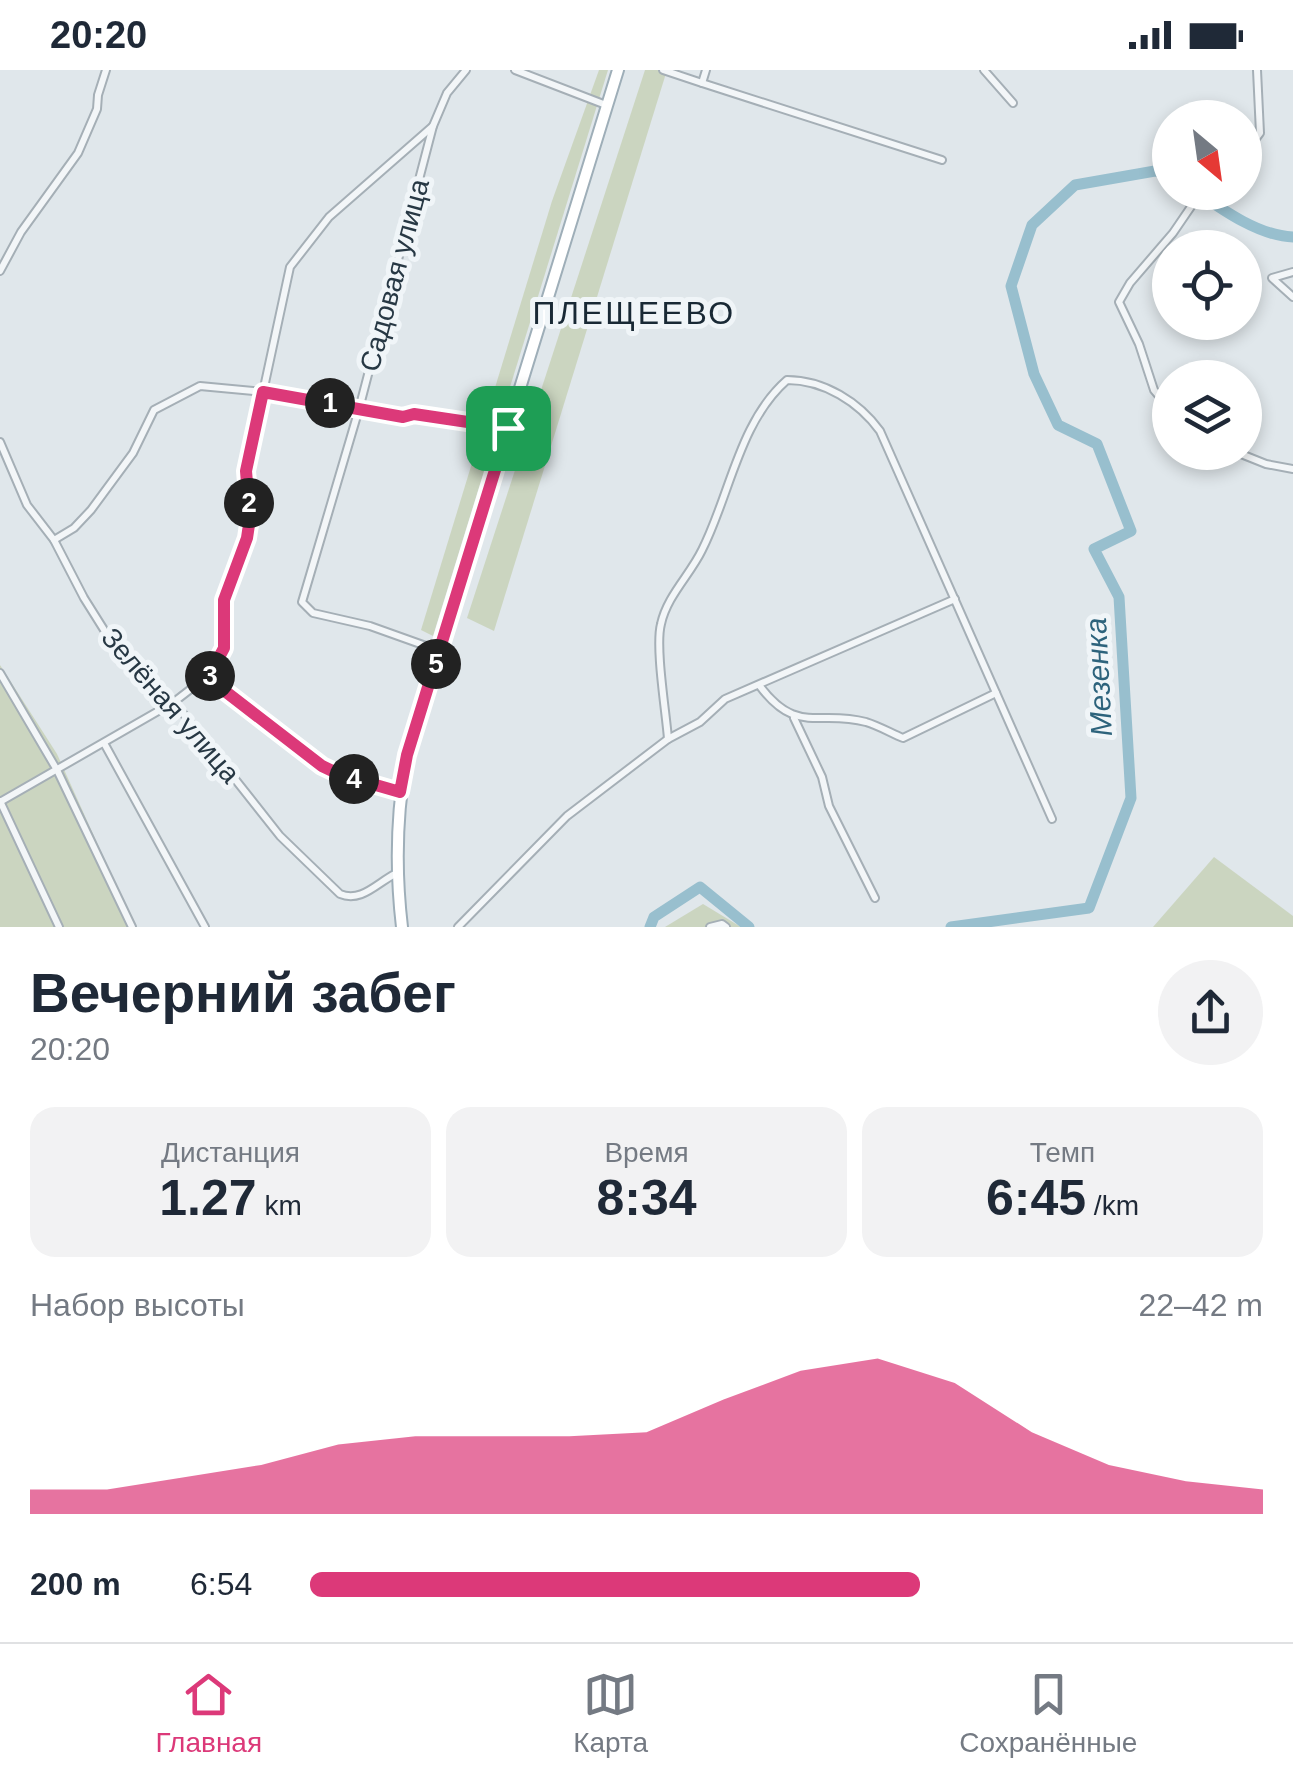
<!DOCTYPE html>
<html lang="ru">
<head>
<meta charset="utf-8">
<style>
	body { margin:0; font-family:Arial,sans-serif; background:#f2f2f3; color:#1f2937; height:100vh; display:flex; flex-direction:column; font-size:38px; white-space:nowrap }
	* { box-sizing:border-box; margin:0 }
	p { font-size:32px; color:#747a83 }
	.icon { flex:none; width:55px; height:55px; fill:none; stroke:currentColor; stroke-width:2; stroke-linecap:round; stroke-linejoin:round }
	.map { position:relative; height:857px; overflow:hidden }
	.drawer { display:flex; flex-direction:column; background:#fff; flex:1 }
	.drawer>* { flex:none }
	.needle { width:65px; rotate:151deg }
	.tools { position:absolute; left:1152px; top:30px; display:grid; gap:20px }
	.tools a { display:grid; place-items:center; width:110px; height:110px; border-radius:50%; background:#fff; box-shadow:0 5px 15px #0003; font-size:50px }
	.pin { position:absolute; display:grid; place-items:center; width:85px; height:85px; color:#fff; margin:-42px; border-radius:20px; box-shadow:0 5px 15px #0006 }
	.km { position:absolute; width:50px; height:50px; margin:-25px; border-radius:50%; background:#222; color:#fff; font-size:28px; line-height:50px; text-align:center }
	.round { display:grid; place-items:center; flex:none; width:105px; height:105px; border-radius:52px; background:#f2f2f3 }
	.headline { display:flex; align-items:center; justify-content:space-between; height:170px; padding:0 30px }
	h1 { font-size:55px; font-weight:800; line-height:75px }
	.figures { display:grid; grid-template-columns:repeat(3,1fr); gap:15px; height:170px; padding:10px 30px }
	.figures div { display:grid; align-content:center; border-radius:25px; background:#f2f2f3; text-align:center }
	.figures b { font-size:50px; font-weight:800 }
	.figures small { font-size:28px; font-weight:400 }
	.figures p { font-size:28px }
	.chart { height:280px; padding:20px 30px }
	.chart p { display:flex; justify-content:space-between }
	.chart svg { width:100%; height:180px; margin-top:10px; fill:#dc3979; opacity:.7 }
	ul { padding:0 30px; list-style:none; font-size:32px }
	li { display:grid; grid-template-columns:160px 120px 1fr; align-items:center; height:75px }
	li i { height:25px; border-radius:12px; background:#dc3979 }
	.status { display:flex; justify-content:space-between; align-items:center; height:70px; padding:0 50px; background:#fff; direction:ltr }
	.status svg { height:28px; fill:currentColor }
	.tabs { display:flex; justify-content:space-around; align-items:center; height:140px; border-top:2px solid #e0e1e3; background:#fff; font-size:28px; color:#747a83 }
	.tabs a { display:grid; justify-items:center; gap:5px }
	.tabs .selected { color:#dc3979 }
	.map>svg:first-child { display:block }
	.green { fill:#cbd5c0 }
	.lines { fill:none; stroke-linecap:round; stroke-linejoin:round }
	.river { stroke:#98bfce; stroke-width:11 }
	.street-casing { stroke:#a5afb6; stroke-width:10 }
	.primary-casing { stroke:#9eaeb8; stroke-width:14 }
	.street { stroke:#f3f6f8; stroke-width:6 }
	.primary { stroke:#fff; stroke-width:10 }
	.route-casing { stroke:#fff; stroke-width:20 }
	.route { stroke:#dc3979; stroke-width:12 }
	.labels { text-anchor:middle; stroke-width:10; stroke-linejoin:round; paint-order:stroke }
	.street-label { font-size:28px; fill:#273844; stroke:#f0f5f8 }
	.water-label { font-size:30px; font-style:italic; fill:#2d637c; stroke:#f0f5f8 }
	.quarter-label { font-size:32px; letter-spacing:2.5px; fill:#192935; stroke:#f0f5f8 }
</style>
</head>
<body>
<div class="status"><b>20:20</b><svg viewBox="0 0 49 12"><path d="M0 12V9h3v3zM5 12V6h3v6zM10 12V3h3v9zM15 12V0h3v12zM26 1h20v11H26zM47 4h2v5h-2z"/></svg></div>
<div class="map">
<svg width="1293" height="857" viewBox="0 0 1293 857">
	<rect width="100%" height="100%" fill="#e0e7eb"/>
	<g class="green">
		<polygon points="599,0 608,0 433,566 421,560 552,131"/>
		<polygon points="645,0 667,0 494,561 467,548"/>
		<polygon points="0,595 57,684 135,857 0,857"/>
		<polygon points="1214,787 1293,846 1293,857 1153,857"/>
		<polygon points="703,834 741,857 665,857"/>
	</g>
	<g class="lines">
		<g class="river">
			<path d="M1197,122C1224,141 1260,166 1293,167"/>
			<polyline points="650,857 654,847 700,817 749,857"/>
			<polyline points="951,857 1089,838 1131,728 1119,527 1094,479 1131,461 1097,374 1058,355 1034,304 1011,216 1032,155 1075,115 1155,101 1170,105"/>
		</g>
		<g class="street-casing">
			<g id="street">
				<polyline points="515,0 606,35"/>
				<polyline points="663,0 702,13 706,0"/>
				<polyline points="984,0 1013,33"/>
				<polyline points="702,13 942,90"/>
				<polyline points="1245,83 1260,63 1257,0"/>
				<polyline points="0,201 21,162 78,83 97,39 98,25 106,0"/>
				<polyline points="1293,202 1272,208 1293,227"/>
				<polyline points="1170,339 1154,320 1139,274 1119,232 1130,213 1173,163 1201,122"/>
				<path d="M0,372L27,435L54,470L84,528L111,571L174,632L280,766L340,824C361,833 377,813 395,804"/>
				<polyline points="1236,382 1266,394 1293,399"/>
				<polyline points="54,470 74,458 91,440 133,383 154,340 200,316 263,322 403,347 415,343 506,358"/>
				<polyline points="440,581 370,556 313,543 302,532 359,339 433,56 447,23 466,0"/>
				<polyline points="0,603 57,700 132,857"/>
				<polyline points="209,608 322,696 341,705 400,722"/>
				<path d="M759,615C797,666 818,639 866,652C879,656 891,663 903,668L996,623"/>
				<polyline points="794,648 822,707 829,736 875,828"/>
				<path d="M668,669C666,642 655,577 661,554C667,526 690,505 702,480C730,425 739,352 787,310C824,310 859,332 880,361L1052,749"/>
				<polyline points="104,673 205,857"/>
				<polyline points="0,731 59,857"/>
				<polyline points="0,732 174,632 214,601 224,578 224,530 247,469 250,448 246,401 290,197 329,147 433,56"/>
				<polyline points="458,857 567,746 668,669 700,652 725,629 955,529"/>
				<polyline points="710,857 722,854 726,857"/>
			</g>
		</g>
		<g class="primary-casing">
			<path id="primary" d="M402,857C395,798 396,744 407,685L618,0"/>
		</g>
		<use href="#street" class="street"/>
		<use href="#primary" class="primary"/>
	</g>
	<g class="lines">
		<g class="route-casing">
			<polygon id="route" points="263,322 403,347 414,344 508,358 407,685 400,722 341,705 322,696 208,608 224,578 224,530 247,468 250,448 246,401"/>
		</g>
		<use href="#route" class="route"/>
	</g>
	<g class="labels">
		<g class="street-label">
			<text transform="translate(394 205) rotate(-75)" y="10">Садовая улица</text>
			<text transform="translate(171 635) rotate(49)" y="10">Зелёная улица</text>
		</g>
		<g class="water-label">
			<text transform="translate(1099 607) rotate(-93)" y="10">Мезенка</text>
		</g>
		<g class="quarter-label">
			<text x="634" y="254">ПЛЕЩЕЕВО</text>
		</g>
	</g>
</svg>
<div class="tools">
<a><svg class="needle" viewBox="-14 -14 28 28"><path d="M0-13l5 13h-10z" fill="#e53935"/><path d="M0 13l5-13h-10z" fill="#747a83"/></svg></a>
<a><svg class="icon" aria-label="locate" viewBox="0 0 24 24"><circle cx="12" cy="12" r="6"/><path d="M12 2v4M12 18v4M2 12h4M18 12h4"/></svg></a>
<a><svg class="icon" aria-label="layers" viewBox="0 0 24 24"><path d="M12 4l9 5-9 5-9-5zM3 14l9 5 9-5"/></svg></a>
</div>
<div class="pin" style="left:508px;top:358px;background:#1e9e55"><svg class="icon" aria-label="arrive" viewBox="0 0 24 24"><path d="M6 21V4h12l-3 4 3 4H6"/></svg></div>
<b class="km" style="left:330px;top:333px">1</b>
<b class="km" style="left:249px;top:433px">2</b>
<b class="km" style="left:210px;top:606px">3</b>
<b class="km" style="left:354px;top:709px">4</b>
<b class="km" style="left:436px;top:594px">5</b>
</div>
<section class="drawer">
<div class="headline"><div><h1>Вечерний забег</h1><p>20:20</p></div><a class="round"><svg class="icon" aria-label="share" viewBox="0 0 24 24"><path d="M12 15V3M7 8l5-5 5 5M5 13v7h14v-7"/></svg></a></div>
<div class="figures">
<div><p>Дистанция</p><b>1.27<small> km</small></b></div>
<div><p>Время</p><b>8:34</b></div>
<div><p>Темп</p><b>6:45<small> /km</small></b></div>
</div>
<div class="chart"><p><span>Набор высоты</span>22–42 m</p>
<svg viewBox="0 0 160 44" preserveAspectRatio="none"><path d="M0 44V38L10 38L20 35L30 32L40 27L50 25L60 25L70 25L80 24L90 16L100 9L110 6L120 12L130 24L140 32L150 36L160 38V44z"/></svg>
</div>
<ul>
<li><b>200 m</b>6:54<i style="width:64%"></i></li>
</ul>
</section>
<nav class="tabs">
<a class="selected"><svg class="icon" aria-label="home" viewBox="0 0 24 24"><path d="M3 11l9-7 9 7M6 9v11h12V9"/></svg>Главная</a>
<a><svg class="icon" aria-label="map" viewBox="0 0 24 24"><path d="M3 6l6-2 6 2 6-2v14l-6 2-6-2-6 2zM9 4v14M15 6v14"/></svg>Карта</a>
<a><svg class="icon" aria-label="saved" viewBox="0 0 24 24"><path d="M7 4h10v16l-5-4-5 4z"/></svg>Сохранённые</a>
</nav>
</body>
</html>
